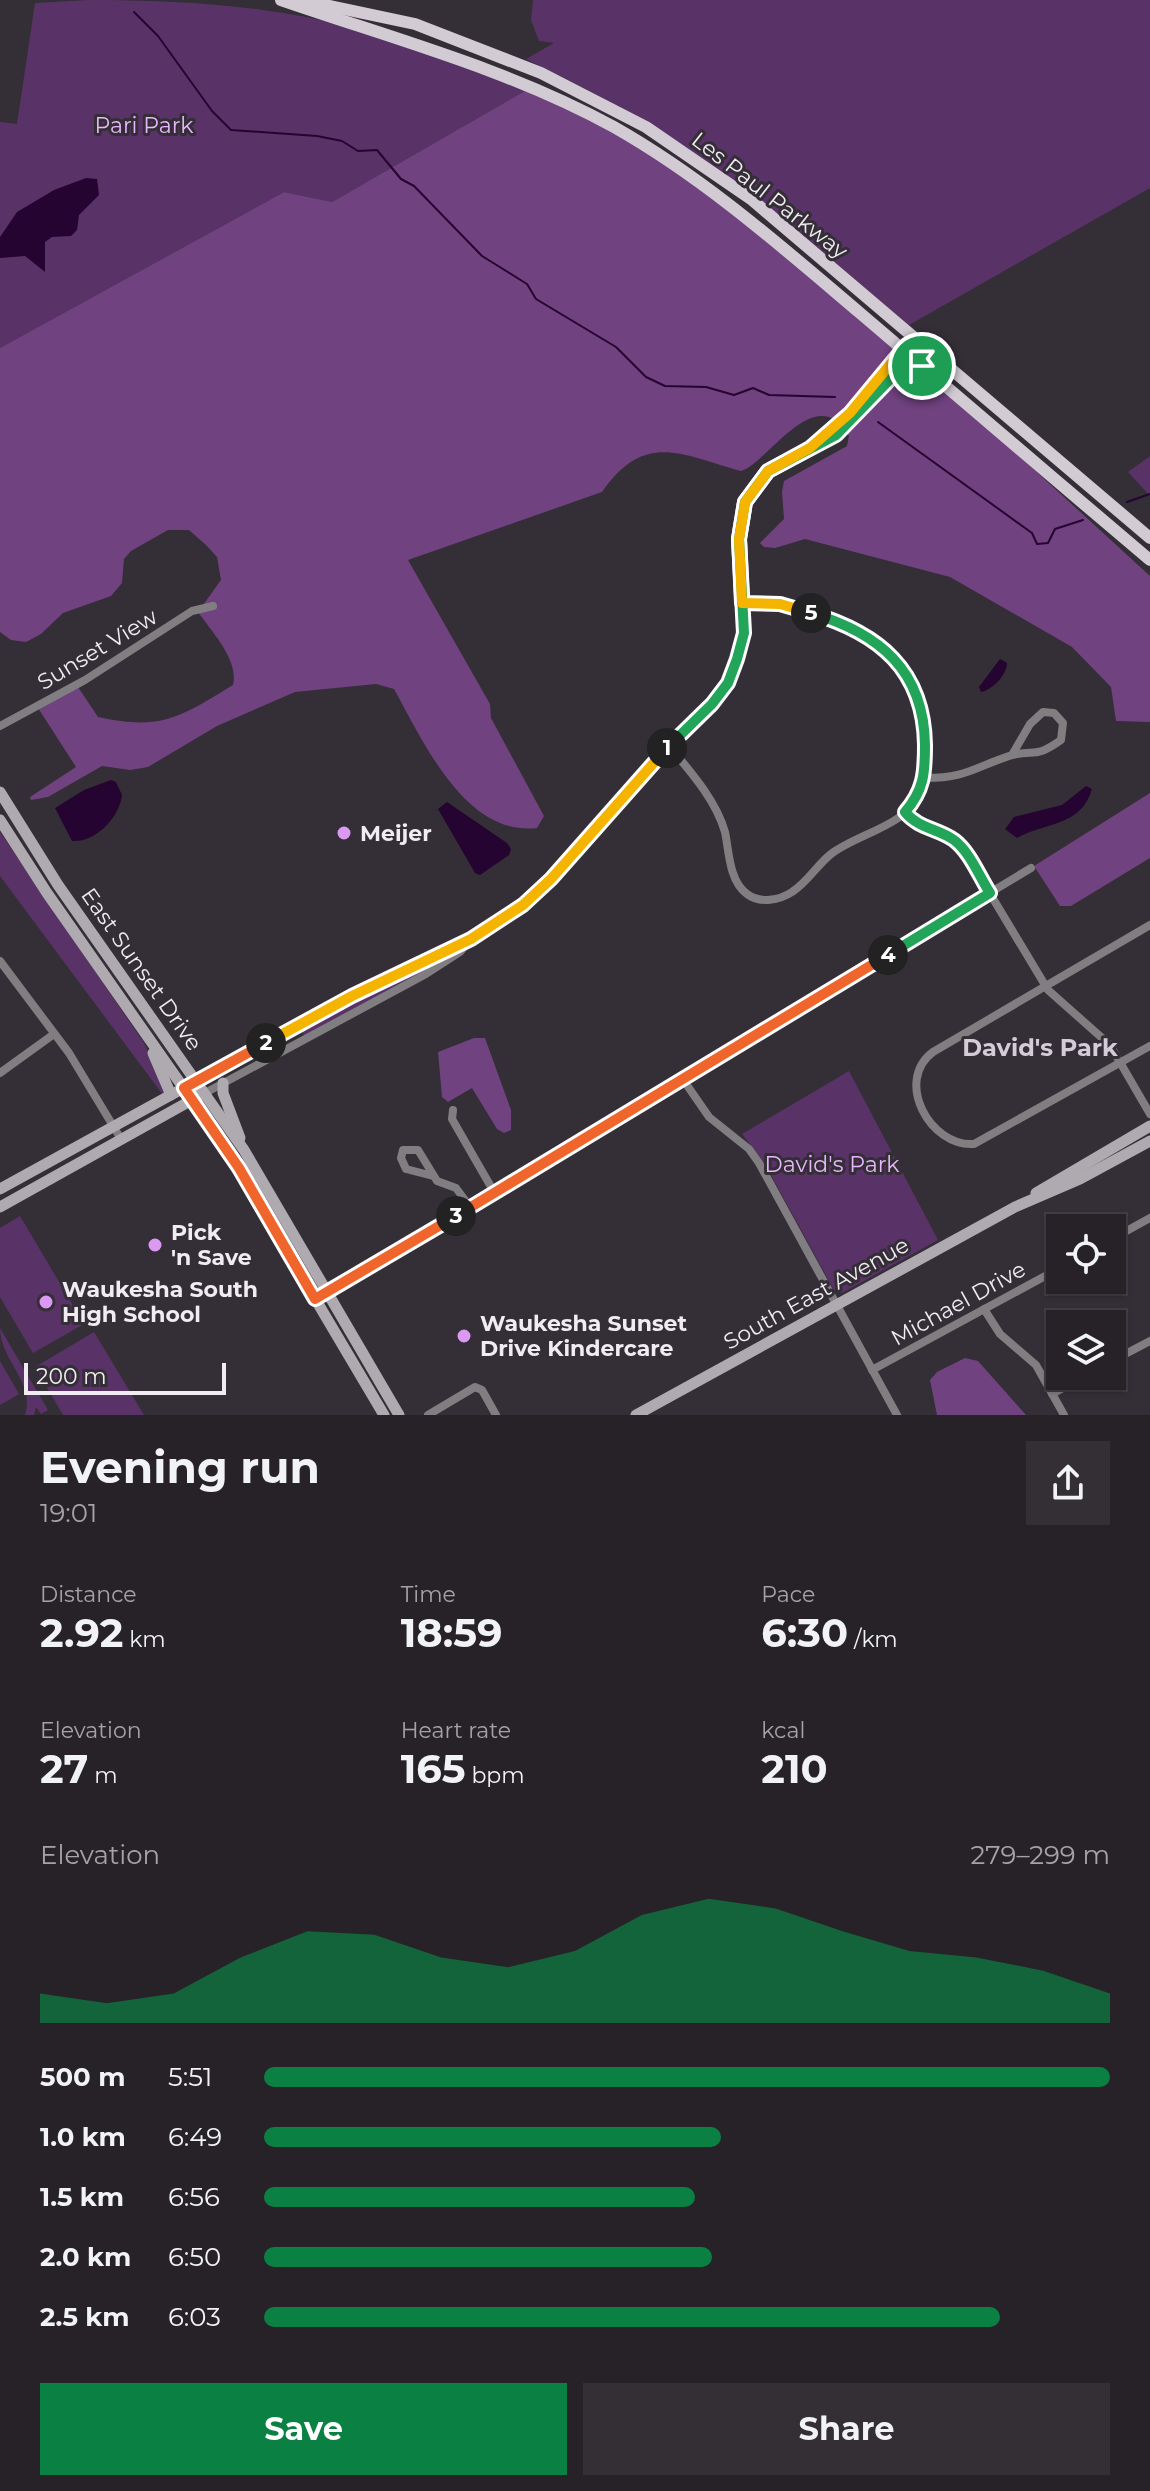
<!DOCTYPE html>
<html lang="en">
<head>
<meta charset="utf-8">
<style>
	body { margin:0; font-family:Montserrat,sans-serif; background:#332f34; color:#f1f3f6; height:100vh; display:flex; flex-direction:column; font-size:30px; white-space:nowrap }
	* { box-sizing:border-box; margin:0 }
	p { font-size:26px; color:#a4a4a8 }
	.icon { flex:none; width:44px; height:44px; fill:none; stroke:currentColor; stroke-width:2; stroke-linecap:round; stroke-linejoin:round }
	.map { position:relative; height:1415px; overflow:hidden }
	.side { display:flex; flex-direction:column; background:#272228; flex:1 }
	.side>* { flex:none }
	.controls { position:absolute; left:1046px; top:1214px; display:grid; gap:16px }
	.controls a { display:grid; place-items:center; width:80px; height:80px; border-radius:0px; background:#272228; box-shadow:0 2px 6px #0004,0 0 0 2px #433f45; font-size:40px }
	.scale { position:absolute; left:24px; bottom:20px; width:202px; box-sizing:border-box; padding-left:8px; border:4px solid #f0ecf1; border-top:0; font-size:22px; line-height:28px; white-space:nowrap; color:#f0ecf1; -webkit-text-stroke:6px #342e36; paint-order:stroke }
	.pin { position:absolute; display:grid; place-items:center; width:68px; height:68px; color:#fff; margin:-34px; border:4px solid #fff; border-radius:50%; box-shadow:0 2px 8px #0007 }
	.km { position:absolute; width:40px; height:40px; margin:-20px; border-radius:50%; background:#222; color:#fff; font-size:22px; line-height:40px; text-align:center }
	.round { display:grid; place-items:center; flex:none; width:84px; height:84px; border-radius:0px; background:#332f34 }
	.headline { display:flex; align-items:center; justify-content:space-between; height:136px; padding:0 40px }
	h1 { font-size:44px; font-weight:700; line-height:60px }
	.metrics { display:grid; grid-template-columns:repeat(3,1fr); gap:12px; height:136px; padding:8px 40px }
	.metrics div { display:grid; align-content:center }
	.metrics b { font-size:40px; font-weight:700 }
	.metrics small { font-size:22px; font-weight:400 }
	.metrics p { font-size:22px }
	.chart { height:224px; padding:16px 40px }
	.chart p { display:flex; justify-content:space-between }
	.chart svg { width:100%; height:144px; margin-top:8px; fill:#0b8043; opacity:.7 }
	.action { display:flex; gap:16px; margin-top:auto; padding:16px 40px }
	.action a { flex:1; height:92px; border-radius:0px; background:#0b8043; color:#fff; font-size:32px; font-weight:700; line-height:92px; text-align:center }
	.action a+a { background:#332f34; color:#f1f3f6 }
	ul { padding:0 40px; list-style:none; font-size:26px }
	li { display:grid; grid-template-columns:128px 96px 1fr; align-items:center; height:60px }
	li i { height:20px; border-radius:10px; background:#0b8043 }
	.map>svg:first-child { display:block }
	.green { fill:#593367 }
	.forest { fill:#704280 }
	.water { fill:#260431 }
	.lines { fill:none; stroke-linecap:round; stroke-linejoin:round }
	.stream { stroke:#260431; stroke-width:2 }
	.street { stroke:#817e82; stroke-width:8 }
	.secondary { stroke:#afaab0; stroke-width:11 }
	.primary { stroke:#d2cbd4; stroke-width:12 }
	.split-1-casing { stroke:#fff; stroke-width:16 }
	.split-2-casing { stroke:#fff; stroke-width:16 }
	.split-3-casing { stroke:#fff; stroke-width:16 }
	.split-4-casing { stroke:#fff; stroke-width:16 }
	.split-5-casing { stroke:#fff; stroke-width:16 }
	.split-6-casing { stroke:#fff; stroke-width:16 }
	.split-1 { stroke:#22a559; stroke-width:10 }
	.split-2 { stroke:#f5b400; stroke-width:10 }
	.split-3 { stroke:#f0652b; stroke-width:10 }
	.split-4 { stroke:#f0652b; stroke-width:10 }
	.split-5 { stroke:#22a559; stroke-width:10 }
	.split-6 { stroke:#f5b400; stroke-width:10 }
	.poi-dot { fill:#dc99f4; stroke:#342e36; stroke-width:3 }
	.labels { text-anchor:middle; stroke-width:6; stroke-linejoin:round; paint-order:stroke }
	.park-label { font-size:22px; fill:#e9b5fc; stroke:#342e36 }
	.street-label { font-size:22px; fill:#f0ecf1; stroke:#342e36 }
	.poi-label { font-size:22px; font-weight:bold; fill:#f0ecf1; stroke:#342e36; text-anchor:start }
	.neighbourhood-label { font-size:24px; font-weight:bold; fill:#d4ccd7; stroke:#342e36 }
</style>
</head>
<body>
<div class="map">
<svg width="1150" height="1415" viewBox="0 0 1150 1415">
	<rect width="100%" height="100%" fill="#342e36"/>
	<g class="green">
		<path d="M89,0C177,0 265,5 351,27C411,42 471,67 530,88L332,202L284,192L0,348V122L17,124L35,3Z"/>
		<path d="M533,0H1150V188L909,325C836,265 765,200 686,147C636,113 580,86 526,59L554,43L539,41L531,20Z"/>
		<polygon points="1150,456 1150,496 1128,472"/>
		<polygon points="0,832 144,1043 166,1088 163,1095 0,876"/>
		<polygon points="456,941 460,952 305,1037 298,1025"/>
		<polygon points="849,1071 938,1240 842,1293 834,1290 765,1164 742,1134"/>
		<polygon points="20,1216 84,1324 33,1353 0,1297 0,1228"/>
		<path d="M0,1328L48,1410L41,1414L36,1407L34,1415H25C36,1383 0,1360 0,1328Z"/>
		<polygon points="94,1332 144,1415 63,1415 35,1367"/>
		<polygon points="0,1361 19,1394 0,1405"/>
	</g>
	<g class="forest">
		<path d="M530,88L617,132L736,212L942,385L1150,576V722L1116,721L1111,687L1072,647L950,577L805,539L775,548L764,547L760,543L784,519L782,492L784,481L847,446L849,436C816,379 770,461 741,471C682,455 645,430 602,492L408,560L490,704L491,718L544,816L537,828C465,837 422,739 394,689L376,684L295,692L217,726L148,767L130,770L102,766L48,797L31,800L30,797L76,767L38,708L78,687L98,717C162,731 180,717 233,685C239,660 212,632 198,612L221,580L217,557L207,546L189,530H168L131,551L124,559L122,583L111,596L63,613L41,634L26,642L11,640L0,632V348L284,192L332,202Z"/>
		<polygon points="1150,793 1150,858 1071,906 1060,906 1034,866"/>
		<polygon points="474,1038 485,1038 511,1110 511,1130 504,1133 497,1129 472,1088 448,1102 442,1097 438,1052"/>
		<polygon points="965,1358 978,1361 1026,1415 937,1415 930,1380 937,1372"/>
	</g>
	<g class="water">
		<polygon points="86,178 97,179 99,195 79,215 77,230 71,236 52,237 45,242 45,272 25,256 0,258 0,237 17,212 54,190"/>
		<path d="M1000,659L1007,663C1007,675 992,690 981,692L979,687Z"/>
		<path d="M111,780L116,782L122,795C120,816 96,843 72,841L55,808L84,790Z"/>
		<path d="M1086,786L1092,789C1081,827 1045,822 1017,838L1005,829L1014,817L1062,805Z"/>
		<polygon points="447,802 507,843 511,849 509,855 480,875 475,873 438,809"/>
	</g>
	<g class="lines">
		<g class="stream">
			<polyline points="134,12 158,36 212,111 231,130 317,136 342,141 358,151 377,150 401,179 414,186 482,256 527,284 536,299 616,347 646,377 665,386 706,387 734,395 753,388 769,395 835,397"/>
			<polyline points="878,422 1032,533 1037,544 1048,543 1055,529 1083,520"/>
			<polyline points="1127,502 1150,494"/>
		</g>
		<g class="street">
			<polyline points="820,440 850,413 903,349"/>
			<polyline points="0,726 85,680 192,611 213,606"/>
			<path d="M669,746C690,771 716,800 725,832C729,851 729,881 747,894C760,904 780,900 792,892C807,883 817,865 831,854C859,833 904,827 921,793C927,779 925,761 925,745C925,719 920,692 906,670C878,625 790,602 742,603"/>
			<path d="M925,778C966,778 973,768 1009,756C1035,748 1033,760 1061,740L1063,723L1054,713L1043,712L1030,724L1012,755"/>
			<path d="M905,812C921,831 944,832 962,847L1048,990L1110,1045L1150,1114"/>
			<path d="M1150,925L933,1052C894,1081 930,1147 974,1144L1150,1046"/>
			<polyline points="0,961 69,1053 121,1139"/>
			<polyline points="0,1073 54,1034"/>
			<polyline points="682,1078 709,1117 749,1149 759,1163 897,1415"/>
			<path d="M197,1081C248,1053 299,1022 352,996C421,962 495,933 551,879L728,683L744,633L739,539L745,502L768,471L836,435L901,368L920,366"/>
			<polyline points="205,1093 426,974 460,952 471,939"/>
			<polyline points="453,1110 452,1119 494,1192"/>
			<polyline points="433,1176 406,1169 401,1158 403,1150 418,1150 437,1181 456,1188 470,1207"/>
			<polyline points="1112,1239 1150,1218"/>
			<polyline points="315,1299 1031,868"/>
			<polyline points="984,1309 1000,1334 1036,1365 1064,1415"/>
			<polyline points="1112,1361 1150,1341"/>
			<polyline points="872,1370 1060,1268"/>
			<polyline points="1052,1394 1085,1376"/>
			<polyline points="428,1415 475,1387 482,1390 496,1415"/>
		</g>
		<g class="secondary">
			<polyline points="0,792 58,885 244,1150 399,1415"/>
			<polyline points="0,820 47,893 227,1150 384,1415"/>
			<polyline points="153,1053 171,1095"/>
			<polyline points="223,1083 223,1093 240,1138"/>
			<polyline points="0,1189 189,1085"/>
			<polyline points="1036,1193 1150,1126"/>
			<polyline points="0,1207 199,1096"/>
			<polyline points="636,1415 1015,1207 1080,1179 1150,1141"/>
		</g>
		<g class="primary">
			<path d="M281,0C394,39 508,69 614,127C704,178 781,246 860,313C956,395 1053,478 1150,560"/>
			<polyline points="301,0 415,24 541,73 646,127 751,199 1150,538"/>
		</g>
	</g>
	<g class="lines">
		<g class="split-1-casing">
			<polyline id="split-1" points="667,748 712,704 728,683 737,659 744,633 739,539 745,502 768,471 836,435 901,368 922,366"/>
		</g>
		<g class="split-2-casing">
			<polyline id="split-2" points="266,1043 352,996 471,939 523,905 551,879 667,748"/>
		</g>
		<g class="split-3-casing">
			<polyline id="split-3" points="266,1043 184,1088 239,1168 315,1299 456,1216"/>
		</g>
		<g class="split-4-casing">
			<polyline id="split-4" points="456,1216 888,955"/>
		</g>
		<g class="split-5-casing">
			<path id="split-5" d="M811,613C879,633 924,670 925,745C925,773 924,790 905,812C919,829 937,828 954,840C970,852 979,876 990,893L888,955"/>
		</g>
		<g class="split-6-casing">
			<polyline id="split-6" points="811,613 780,604 742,603 739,539 745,502 768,471 810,448 850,413 903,349 922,366"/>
		</g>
		<use href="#split-1" class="split-1"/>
		<use href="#split-2" class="split-2"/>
		<use href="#split-3" class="split-3"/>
		<use href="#split-4" class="split-4"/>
		<use href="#split-5" class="split-5"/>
		<use href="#split-6" class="split-6"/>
	</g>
	<g class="poi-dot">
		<circle cx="344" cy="833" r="8"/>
		<circle cx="155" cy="1245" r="8"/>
		<circle cx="46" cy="1302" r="8"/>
		<circle cx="464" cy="1336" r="8"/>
	</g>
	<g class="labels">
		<g class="park-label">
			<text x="144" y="133">Pari Park</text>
			<text x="832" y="1172">David's Park</text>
		</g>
		<g class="street-label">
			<text transform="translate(770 195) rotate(38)" y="8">Les Paul Parkway</text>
			<text transform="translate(97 649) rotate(-31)" y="8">Sunset View</text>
			<text transform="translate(142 969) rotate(55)" y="8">East Sunset Drive</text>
			<text transform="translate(816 1293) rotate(-29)" y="8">South East Avenue</text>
			<text transform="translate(958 1303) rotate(-29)" y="8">Michael Drive</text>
		</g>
		<g class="poi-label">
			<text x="360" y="841">Meijer</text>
			<text x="171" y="1240">Pick<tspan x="171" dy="25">'n Save</tspan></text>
			<text x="62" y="1297">Waukesha South<tspan x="62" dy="25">High School</tspan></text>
			<text x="480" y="1331">Waukesha Sunset<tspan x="480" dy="25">Drive Kindercare</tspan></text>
		</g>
		<g class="neighbourhood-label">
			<text x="1040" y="1056">David's Park</text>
		</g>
	</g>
</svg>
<div class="controls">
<a><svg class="icon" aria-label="locate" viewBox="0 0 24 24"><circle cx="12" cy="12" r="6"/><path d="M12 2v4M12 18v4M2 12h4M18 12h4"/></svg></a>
<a><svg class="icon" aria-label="layers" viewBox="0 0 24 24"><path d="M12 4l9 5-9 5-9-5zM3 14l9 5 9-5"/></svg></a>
</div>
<div class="scale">200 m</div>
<div class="pin" style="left:922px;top:366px;background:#1e9e55"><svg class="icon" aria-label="arrive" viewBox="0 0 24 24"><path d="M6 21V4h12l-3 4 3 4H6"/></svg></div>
<b class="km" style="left:667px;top:748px">1</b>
<b class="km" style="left:266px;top:1043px">2</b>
<b class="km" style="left:456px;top:1216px">3</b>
<b class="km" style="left:888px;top:955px">4</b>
<b class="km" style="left:811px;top:613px">5</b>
</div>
<section class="side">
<div class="headline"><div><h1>Evening run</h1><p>19:01</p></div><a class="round"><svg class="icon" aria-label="share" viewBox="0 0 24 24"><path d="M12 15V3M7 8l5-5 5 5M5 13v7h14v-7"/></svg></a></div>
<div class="metrics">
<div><p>Distance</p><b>2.92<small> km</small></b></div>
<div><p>Time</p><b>18:59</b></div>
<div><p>Pace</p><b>6:30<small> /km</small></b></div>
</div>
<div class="metrics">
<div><p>Elevation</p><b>27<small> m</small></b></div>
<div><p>Heart rate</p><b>165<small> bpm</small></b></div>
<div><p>kcal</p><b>210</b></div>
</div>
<div class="chart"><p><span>Elevation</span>279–299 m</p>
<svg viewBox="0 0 160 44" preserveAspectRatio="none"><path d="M0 44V35L10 38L20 35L30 24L40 16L50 17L60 24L70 27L80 22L90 11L100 6L110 9L120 16L130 22L140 24L150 28L160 35V44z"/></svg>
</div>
<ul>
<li><b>500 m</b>5:51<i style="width:100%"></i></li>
<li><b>1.0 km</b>6:49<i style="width:54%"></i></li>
<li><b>1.5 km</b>6:56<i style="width:51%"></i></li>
<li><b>2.0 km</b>6:50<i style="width:53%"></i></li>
<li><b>2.5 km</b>6:03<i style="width:87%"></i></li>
</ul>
<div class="action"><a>Save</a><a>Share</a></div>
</section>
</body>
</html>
